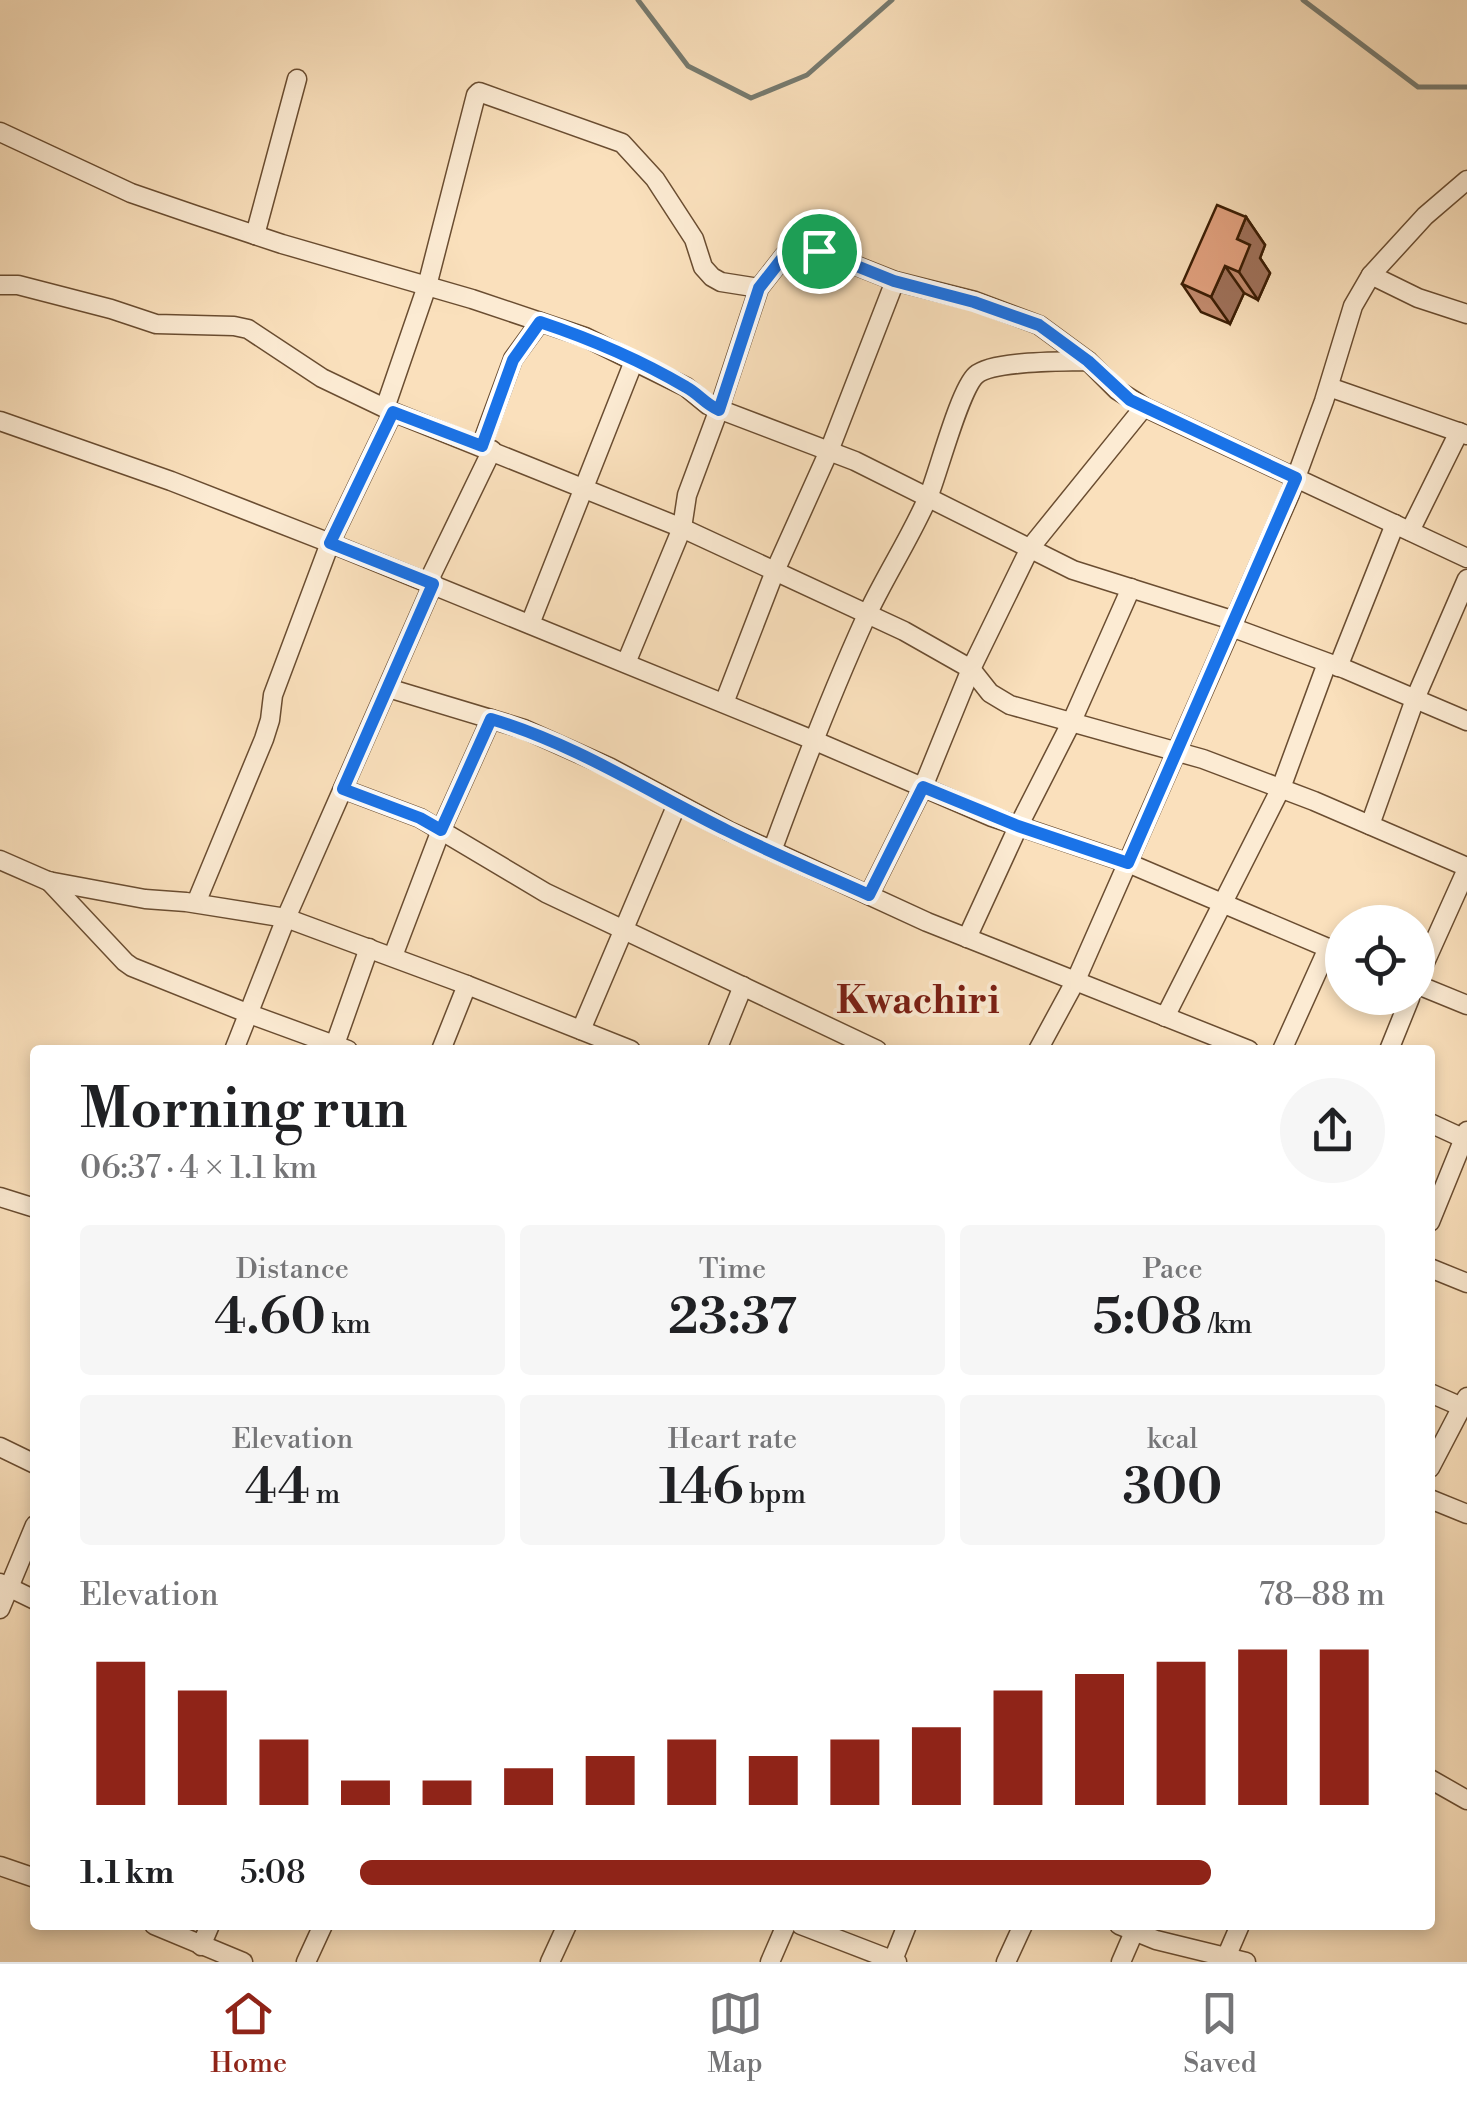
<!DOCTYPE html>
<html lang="en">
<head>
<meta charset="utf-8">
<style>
	body { margin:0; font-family:"Libre Bodoni",serif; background:#f6f6f6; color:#202124; height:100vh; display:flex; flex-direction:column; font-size:38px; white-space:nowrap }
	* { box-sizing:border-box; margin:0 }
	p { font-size:32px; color:#757577 }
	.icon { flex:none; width:55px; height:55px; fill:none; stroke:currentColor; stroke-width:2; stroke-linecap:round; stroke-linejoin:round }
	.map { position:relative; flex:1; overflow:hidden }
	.sheet { position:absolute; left:30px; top:1045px; width:1405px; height:885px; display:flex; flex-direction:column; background:#fff; border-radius:10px; box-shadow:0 5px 15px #0003 }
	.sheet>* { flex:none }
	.fabs { position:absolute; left:1325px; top:905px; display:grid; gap:20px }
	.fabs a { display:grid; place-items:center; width:110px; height:110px; border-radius:50%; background:#fff; box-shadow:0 5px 15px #0003; font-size:50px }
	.pin { position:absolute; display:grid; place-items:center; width:85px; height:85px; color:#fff; margin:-42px; border:5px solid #fff; border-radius:50%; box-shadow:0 2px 10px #0007 }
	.round { display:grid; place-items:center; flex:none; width:105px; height:105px; border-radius:52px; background:#f6f6f6 }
	.headline { display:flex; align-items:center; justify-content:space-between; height:170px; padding:0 50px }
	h1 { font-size:55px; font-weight:600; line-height:75px }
	.figures { display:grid; grid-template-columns:repeat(3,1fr); gap:15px; height:170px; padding:10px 50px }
	.figures div { display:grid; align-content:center; border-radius:10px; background:#f6f6f6; text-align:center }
	.figures b { font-size:50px; font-weight:600 }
	.figures small { font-size:28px; font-weight:400 }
	.figures p { font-size:28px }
	.chart { height:280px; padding:20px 50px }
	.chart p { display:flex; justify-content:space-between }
	.chart svg { width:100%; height:180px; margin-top:10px; stroke:#8f2418; stroke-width:6 }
	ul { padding:0 50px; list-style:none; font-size:32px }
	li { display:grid; grid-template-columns:160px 120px 1fr; align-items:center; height:75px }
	li i { height:25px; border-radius:12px; background:#8f2418 }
	.menu { display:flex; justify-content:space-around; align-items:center; height:140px; border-top:2px solid #e0e0e0; background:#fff; font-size:28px; color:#757577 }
	.menu a { display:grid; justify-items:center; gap:5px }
	.menu .on { color:#8f2418 }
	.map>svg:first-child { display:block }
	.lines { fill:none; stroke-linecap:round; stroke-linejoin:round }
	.stream { stroke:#777b70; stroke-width:5 }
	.minor-casing { stroke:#6a4d31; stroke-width:21 }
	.minor { stroke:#fcebd3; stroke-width:18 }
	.wall { fill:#c38b6e; stroke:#3a1c03; stroke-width:2.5 }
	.shaded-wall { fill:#9f715a; stroke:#3a1c03; stroke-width:2.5 }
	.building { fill:#e3a280; stroke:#3a1c03; stroke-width:2.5 }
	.route-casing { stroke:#fff; stroke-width:20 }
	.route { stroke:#1a73e8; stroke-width:12 }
	.labels { text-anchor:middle; stroke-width:8; stroke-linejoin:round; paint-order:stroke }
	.quarter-label { font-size:38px; font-weight:bold; fill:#7a1f14; stroke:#fcebd3 }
</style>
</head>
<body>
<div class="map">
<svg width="1467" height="1962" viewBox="0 0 1467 1962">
	<rect width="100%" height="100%" fill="#fae0bc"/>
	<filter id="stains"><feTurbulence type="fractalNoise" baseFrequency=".002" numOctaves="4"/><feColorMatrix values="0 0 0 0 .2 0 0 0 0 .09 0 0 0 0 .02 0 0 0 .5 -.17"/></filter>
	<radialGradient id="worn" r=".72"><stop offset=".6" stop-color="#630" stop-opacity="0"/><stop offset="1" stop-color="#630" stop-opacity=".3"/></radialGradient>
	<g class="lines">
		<g class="stream">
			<polyline points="638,0 688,66 751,98 807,75 892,0"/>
			<polyline points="1303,0 1418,87 1467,87"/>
		</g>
		<g class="minor-casing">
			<g id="minor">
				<polyline points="0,132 131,193 195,215 282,244 472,299 585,337 686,387 708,405 855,461 1073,570 1235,621"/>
				<polyline points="255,235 297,79"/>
				<polyline points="1371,275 1418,298 1467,314"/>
				<polyline points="0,285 18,285 111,309 156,324 234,326 248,329 322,378 393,412 682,528 904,631 971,669 990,693 1010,705 1203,759 1314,801 1467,867"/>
				<polyline points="1329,387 1467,435"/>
				<polyline points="385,408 427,286 476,95 479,92 622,143 655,179 694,239 703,267 712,277 721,282 759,288"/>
				<polyline points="0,421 171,481 330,543 813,740 992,817 1128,863 1342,954"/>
				<polyline points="481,446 513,359 540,322"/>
				<polyline points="1410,531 1459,432"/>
				<polyline points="428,582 492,450"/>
				<polyline points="530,624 634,361"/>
				<polyline points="1231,627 1345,669 1467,721"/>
				<polyline points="626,663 682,528 687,495 719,409 759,288 784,256 802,249 819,251 895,281 975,301 1039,325 1088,361 1117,390 1144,407 1467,558"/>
				<polyline points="1338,667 1395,524"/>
				<polyline points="388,688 524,729 609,767 729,831 927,922 1249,1050"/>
				<polyline points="724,703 775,571 829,451 895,281"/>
				<polyline points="343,789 420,818 546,893 877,1050"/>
				<polyline points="1370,825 1415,699 1467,579"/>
				<path d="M772,851C801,772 831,694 866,617C885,576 911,537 929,495C939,470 960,389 976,375C993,360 1065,362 1088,361"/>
				<polyline points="0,860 48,881 145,899 186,902 286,918 467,985 631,1050"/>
				<polyline points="49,881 125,962 132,967 247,1013 348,1050"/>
				<polyline points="869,895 923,787 971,669 1030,548 1144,407"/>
				<polyline points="196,903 264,739 270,720 273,695 330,543 393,412"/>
				<polyline points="967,938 1018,827 1072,721 1131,588"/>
				<polyline points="393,956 441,830 491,719"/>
				<polyline points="1418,978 1467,869"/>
				<polyline points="1418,985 1467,1005"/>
				<polyline points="1165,1017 1281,788 1327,663"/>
				<polyline points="581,1030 677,804"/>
				<polyline points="234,1050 286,918 433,584"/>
				<polyline points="333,1050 369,948"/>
				<polyline points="441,1050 467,985"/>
				<polyline points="717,1050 743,986"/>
				<polyline points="1038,1050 1076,980 1290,494 1324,401 1353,306 1371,275 1425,216 1467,180"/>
				<polyline points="1282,1050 1328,948"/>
				<polyline points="1389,1050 1410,998"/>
				<polyline points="1430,1123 1467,1140"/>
				<polyline points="0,1197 35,1208"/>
				<polyline points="1430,1222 1467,1131"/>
				<polyline points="1430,1268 1467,1283"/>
				<polyline points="1430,1393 1462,1407"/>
				<polyline points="0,1447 35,1464"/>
				<polyline points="1430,1468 1467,1397"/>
				<polyline points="1430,1499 1467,1514"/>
				<polyline points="0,1583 35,1600"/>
				<polyline points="0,1609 35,1525"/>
				<polyline points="1430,1779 1467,1800"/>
				<polyline points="0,1866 35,1878"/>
				<polyline points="154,1925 243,1962"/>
				<polyline points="801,1925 897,1962"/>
				<polyline points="1119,1925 1156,1940 1246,1962"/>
				<polyline points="201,1946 210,1925"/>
				<polyline points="893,1960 907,1925"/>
				<polyline points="306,1962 323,1925"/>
				<polyline points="550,1962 567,1925"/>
				<polyline points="770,1962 786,1925"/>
				<polyline points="1006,1962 1023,1925"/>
				<polyline points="1121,1962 1134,1932"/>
				<polyline points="1224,1962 1240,1925"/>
			</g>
		</g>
		<use href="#minor" class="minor"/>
	</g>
	<polygon class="wall" points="1246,217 1265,245 1260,258 1270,273 1258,300 1244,293 1230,324 1201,312 1182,284"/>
	<g class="shaded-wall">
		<polygon points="1246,217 1265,245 1260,258 1270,273 1258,300 1239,272 1237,239"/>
		<polygon points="1225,266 1244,293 1230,324 1211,297"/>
	</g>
	<polygon class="building" points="1217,205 1246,217 1237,239 1250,245 1239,272 1225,266 1211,297 1182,284"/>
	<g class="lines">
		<g class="route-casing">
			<path id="route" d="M802,250L819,251L894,281L974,302L1039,325L1088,361L1130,400L1296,478L1128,863L1018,826L923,787L869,895C822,874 774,854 728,831C649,792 575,744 491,719L441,830L420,818L343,789L433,584L330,543L393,412L482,446L513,360L540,322C591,339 640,360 686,387C699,394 705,404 719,410L759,288L784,256Z"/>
		</g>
		<use href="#route" class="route"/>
	</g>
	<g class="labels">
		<g class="quarter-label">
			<text x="918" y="1013">Kwachiri</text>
		</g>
	</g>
	<rect width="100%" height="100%" filter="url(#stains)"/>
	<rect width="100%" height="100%" fill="url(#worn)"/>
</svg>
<div class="fabs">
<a><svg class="icon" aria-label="locate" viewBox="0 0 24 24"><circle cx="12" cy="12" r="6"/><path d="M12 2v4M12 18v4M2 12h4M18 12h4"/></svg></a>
</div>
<div class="pin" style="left:819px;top:251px;background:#1e9e55"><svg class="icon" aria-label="arrive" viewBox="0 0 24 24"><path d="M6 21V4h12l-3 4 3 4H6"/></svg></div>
<section class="sheet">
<div class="headline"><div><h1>Morning run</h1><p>06:37 · 4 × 1.1 km</p></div><a class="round"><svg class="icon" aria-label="share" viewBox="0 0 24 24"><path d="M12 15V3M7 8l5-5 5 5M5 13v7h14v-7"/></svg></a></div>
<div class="figures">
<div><p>Distance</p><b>4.60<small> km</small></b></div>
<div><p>Time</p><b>23:37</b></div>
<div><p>Pace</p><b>5:08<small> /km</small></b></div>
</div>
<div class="figures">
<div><p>Elevation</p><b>44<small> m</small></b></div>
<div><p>Heart rate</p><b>146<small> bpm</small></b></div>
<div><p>kcal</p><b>300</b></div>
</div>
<div class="chart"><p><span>Elevation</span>78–88 m</p>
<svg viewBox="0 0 160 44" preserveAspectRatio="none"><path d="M5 44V9M15 44V16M25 44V28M35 44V38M45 44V38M55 44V35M65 44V32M75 44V28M85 44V32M95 44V28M105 44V25M115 44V16M125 44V12M135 44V9M145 44V6M155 44V6"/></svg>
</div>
<ul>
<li><b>1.1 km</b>5:08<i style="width:83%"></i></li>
</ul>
</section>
</div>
<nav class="menu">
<a class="on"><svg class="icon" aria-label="home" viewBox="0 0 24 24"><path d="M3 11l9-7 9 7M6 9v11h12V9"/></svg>Home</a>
<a><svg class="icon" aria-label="map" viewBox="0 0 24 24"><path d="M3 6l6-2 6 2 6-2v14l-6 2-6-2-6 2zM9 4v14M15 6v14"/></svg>Map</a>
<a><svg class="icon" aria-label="saved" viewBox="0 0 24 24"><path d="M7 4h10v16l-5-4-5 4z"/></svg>Saved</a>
</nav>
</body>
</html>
